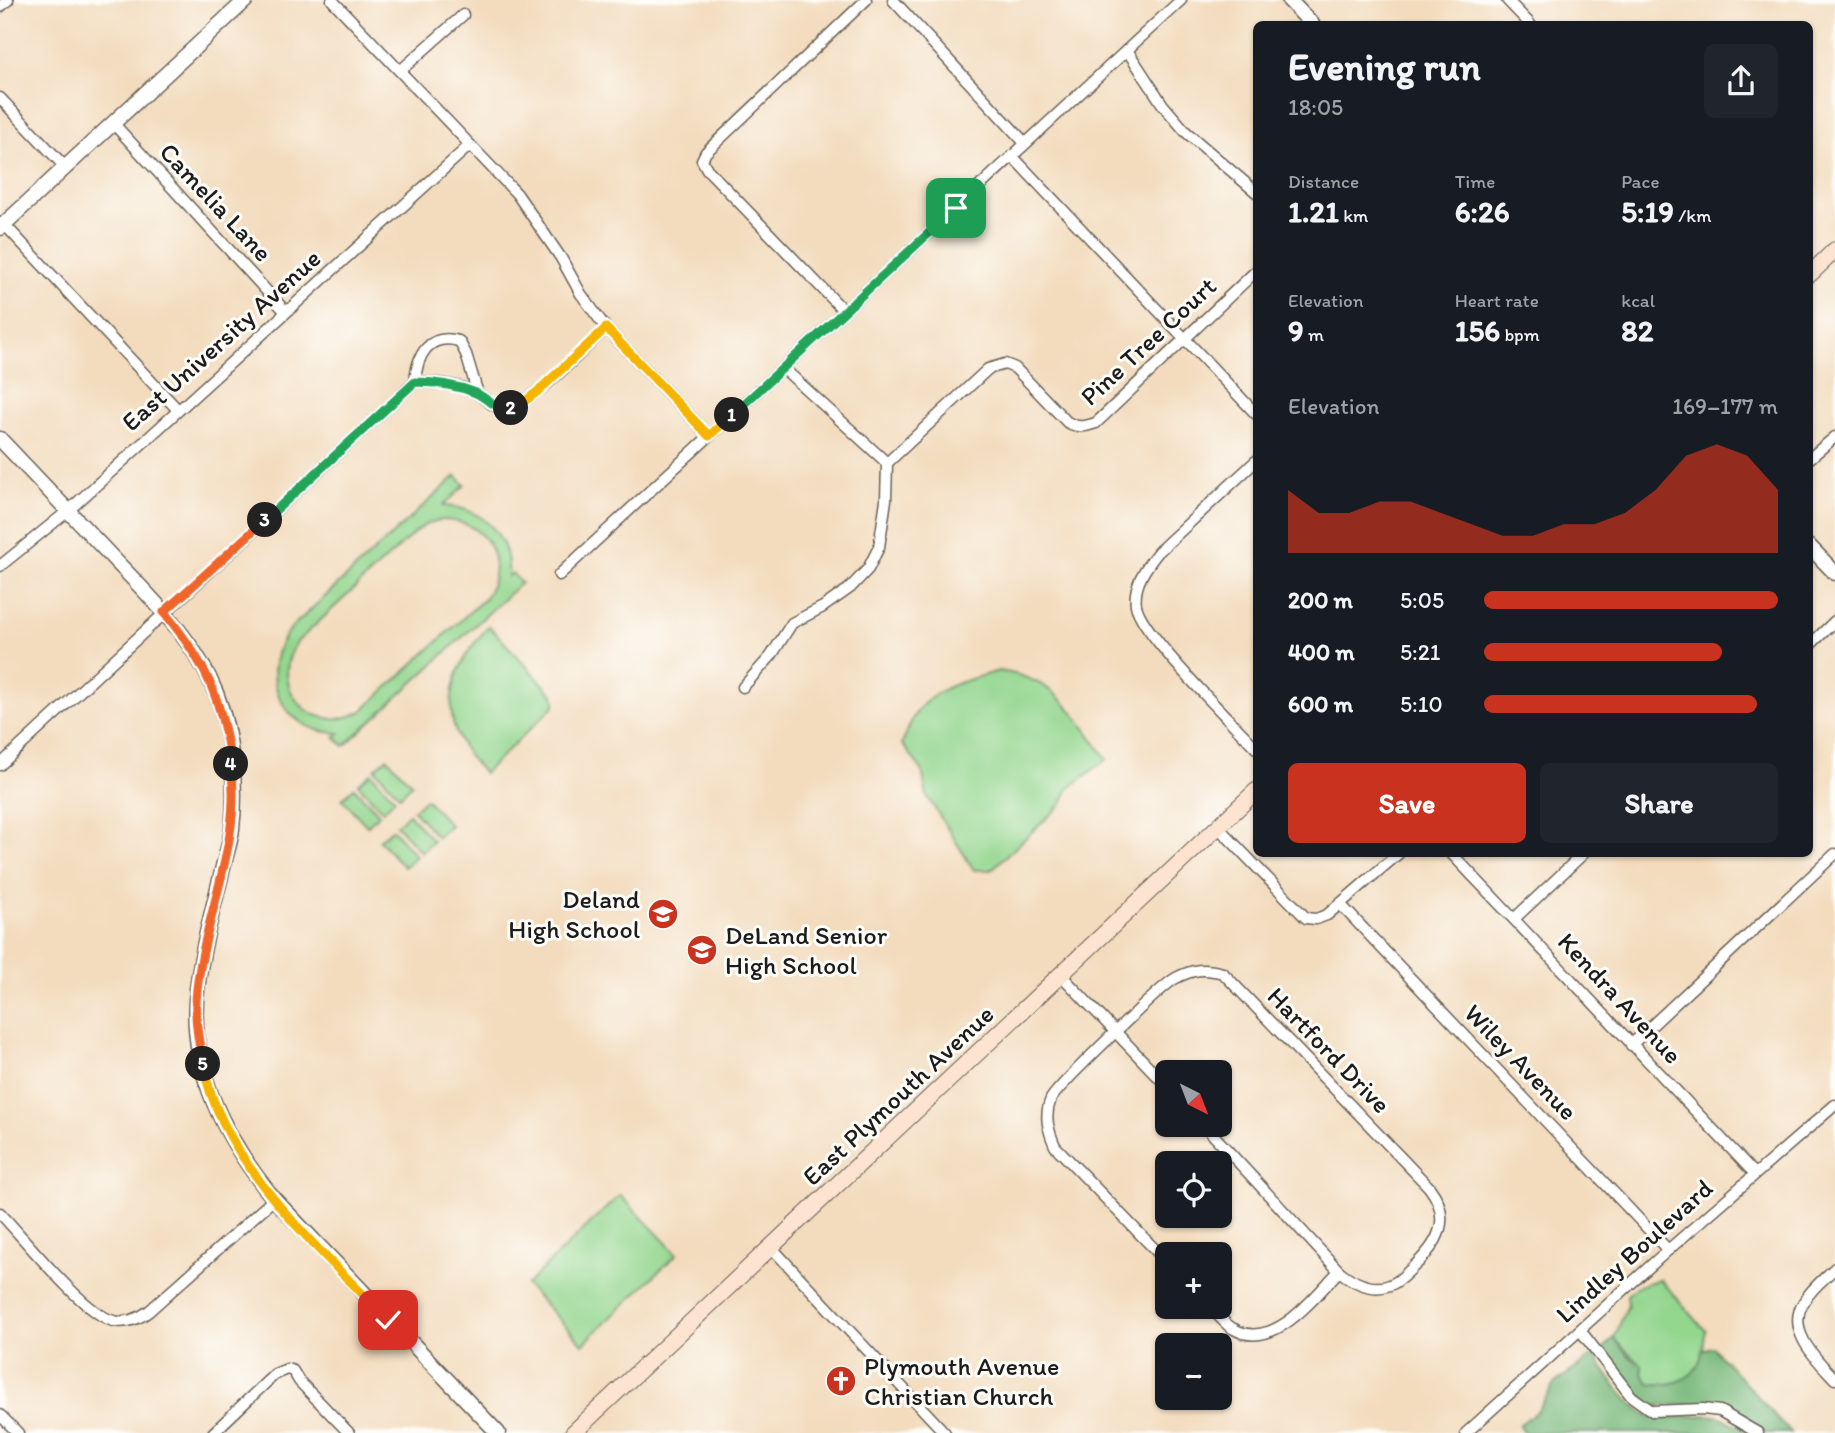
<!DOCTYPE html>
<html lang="en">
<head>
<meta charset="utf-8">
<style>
	body { margin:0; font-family:Itim,sans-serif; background:#20242c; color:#f1f3f6; height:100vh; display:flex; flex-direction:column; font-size:26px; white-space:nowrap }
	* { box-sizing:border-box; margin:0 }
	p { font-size:23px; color:#9ea1a6 }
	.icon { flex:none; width:38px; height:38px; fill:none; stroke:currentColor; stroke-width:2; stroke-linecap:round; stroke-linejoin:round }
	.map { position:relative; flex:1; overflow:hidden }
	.sheet { position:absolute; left:1253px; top:21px; width:560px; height:836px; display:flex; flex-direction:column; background:#171b24; border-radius:10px; box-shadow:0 2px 5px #0004 }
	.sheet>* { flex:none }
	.needle { width:46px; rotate:138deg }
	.buttons { position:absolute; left:1155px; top:1060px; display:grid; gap:14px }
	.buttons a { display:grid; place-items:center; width:77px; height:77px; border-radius:10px; background:#171b24; box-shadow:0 2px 5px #0004; font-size:35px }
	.pin { position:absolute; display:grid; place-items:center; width:60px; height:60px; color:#fff; margin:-30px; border-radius:14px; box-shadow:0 4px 10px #0006 }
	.km { position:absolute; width:35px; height:35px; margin:-18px; border-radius:50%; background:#222; color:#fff; font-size:19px; line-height:35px; text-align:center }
	.round { display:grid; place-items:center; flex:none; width:74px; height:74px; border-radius:10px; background:#20242c }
	.head { display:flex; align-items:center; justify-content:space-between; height:119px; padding:0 35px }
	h1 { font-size:38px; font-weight:800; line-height:52px }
	.stats { display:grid; grid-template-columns:repeat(3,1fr); gap:10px; height:119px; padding:7px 35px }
	.stats div { display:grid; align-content:center }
	.stats b { font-size:30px; font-weight:800 }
	.stats small { font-size:19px; font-weight:400 }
	.stats p { font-size:19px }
	.chart { height:196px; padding:14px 35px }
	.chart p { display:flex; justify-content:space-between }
	.chart svg { width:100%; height:126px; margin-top:7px; fill:#c8321e; opacity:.7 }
	.cta { display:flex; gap:14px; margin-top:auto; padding:14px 35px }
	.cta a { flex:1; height:80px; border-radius:10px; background:#c8321e; color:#fff; font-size:28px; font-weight:800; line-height:80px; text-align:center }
	.cta a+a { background:#20242c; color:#f1f3f6 }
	ul { padding:0 35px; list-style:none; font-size:23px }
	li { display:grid; grid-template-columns:112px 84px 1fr; align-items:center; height:52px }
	li i { height:18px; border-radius:9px; background:#c8321e }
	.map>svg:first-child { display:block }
	.green { fill:#93d68e; stroke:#587955; stroke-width:2; fill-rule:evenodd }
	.forest { fill:#76b779; stroke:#496a4a; stroke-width:2 }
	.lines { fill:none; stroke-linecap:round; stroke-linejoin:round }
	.minor-casing { stroke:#675f54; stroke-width:13 }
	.tertiary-casing { stroke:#675f54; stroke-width:17 }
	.secondary-casing { stroke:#675f54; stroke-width:18 }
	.minor { stroke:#fff; stroke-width:10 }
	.tertiary { stroke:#fff; stroke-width:14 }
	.secondary { stroke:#fde4d1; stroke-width:16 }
	.split-1-casing { stroke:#fff; stroke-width:14 }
	.split-2-casing { stroke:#fff; stroke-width:14 }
	.split-3-casing { stroke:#fff; stroke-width:14 }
	.split-4-casing { stroke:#fff; stroke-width:14 }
	.split-5-casing { stroke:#fff; stroke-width:14 }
	.split-6-casing { stroke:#fff; stroke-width:14 }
	.split-1 { stroke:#22a559; stroke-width:9 }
	.split-2 { stroke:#f5b400; stroke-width:9 }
	.split-3 { stroke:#22a559; stroke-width:9 }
	.split-4 { stroke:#f0652b; stroke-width:9 }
	.split-5 { stroke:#f0652b; stroke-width:9 }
	.split-6 { stroke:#f5b400; stroke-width:9 }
	.labels { text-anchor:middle; stroke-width:6; stroke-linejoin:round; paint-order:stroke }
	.street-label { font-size:26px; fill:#1c1c1c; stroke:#fdfcf7 }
	.poi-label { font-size:26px; fill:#1c1c1c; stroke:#fdfcf7; text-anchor:start }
</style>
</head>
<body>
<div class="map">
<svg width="1835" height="1433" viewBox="0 0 1835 1433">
	<rect width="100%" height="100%" fill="#fdfcf7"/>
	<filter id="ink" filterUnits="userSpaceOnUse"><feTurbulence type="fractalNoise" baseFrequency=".0143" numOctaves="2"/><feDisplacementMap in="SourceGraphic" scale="14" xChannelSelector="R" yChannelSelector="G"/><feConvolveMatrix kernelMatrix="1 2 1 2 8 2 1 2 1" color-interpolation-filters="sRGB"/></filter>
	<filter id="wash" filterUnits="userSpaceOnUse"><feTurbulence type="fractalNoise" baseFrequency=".00686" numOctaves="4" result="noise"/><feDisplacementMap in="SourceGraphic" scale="28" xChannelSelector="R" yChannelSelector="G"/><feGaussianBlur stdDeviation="1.57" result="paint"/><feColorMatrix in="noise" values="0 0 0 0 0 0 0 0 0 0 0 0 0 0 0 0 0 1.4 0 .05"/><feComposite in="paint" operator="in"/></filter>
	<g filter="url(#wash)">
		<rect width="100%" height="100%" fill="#f3dbbd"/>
		<g class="green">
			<path d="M456,476L465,485L443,506C482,507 511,536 508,576L512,573L521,583L344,746L335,737L339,733C279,733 254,669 293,626ZM441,520C486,519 509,561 485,598L362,711C313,738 266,688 297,642L414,533L427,524Z"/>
			<path d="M489,626L555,697V705L484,773C435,726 445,673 489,626Z"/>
			<path d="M999,671C1059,679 1074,715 1107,759L1069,788L1061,805L991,870H974L927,796L922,770L902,744C907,733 911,718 919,709C939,685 971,679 999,671Z"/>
			<polygon points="387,758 412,784 400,796 375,769"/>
			<polygon points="371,773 395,799 383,811 358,784"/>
			<polygon points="354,788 379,814 367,826 342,799"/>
			<polygon points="426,799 450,825 437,837 413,810"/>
			<polygon points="409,814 433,841 421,852 396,825"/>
			<polygon points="392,829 416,856 404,867 379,840"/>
			<polygon points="620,1195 677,1254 583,1344 526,1285"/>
			<path d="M1660,1279L1706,1331C1703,1340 1704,1350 1701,1359C1696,1381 1667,1387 1649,1384L1642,1374V1366L1614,1338L1628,1305L1627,1295L1636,1287Z"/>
		</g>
		<g class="forest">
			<path d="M1614,1338L1630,1357L1642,1365V1374L1649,1383C1673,1388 1700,1378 1702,1350L1712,1347L1791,1433H1766L1747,1419L1722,1406L1702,1404L1654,1406L1635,1392L1603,1349Z"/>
			<path d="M1594,1355C1609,1377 1625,1403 1649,1416C1665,1423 1699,1411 1720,1417C1730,1420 1740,1428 1748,1433H1524L1519,1425L1537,1411L1555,1383Z"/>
		</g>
	</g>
	<g filter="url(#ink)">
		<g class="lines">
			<g class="minor-casing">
				<g id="minor">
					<polyline points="332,0 517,194 561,258 581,294 606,328 709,436"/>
					<polyline points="893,0 1025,143"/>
					<polyline points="1507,0 1530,24"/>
					<polyline points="0,7 8,0"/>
					<polyline points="1127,50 1163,105 1186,132 1256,192"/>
					<polyline points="400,71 463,15"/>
					<polyline points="0,98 65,167"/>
					<polyline points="113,123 285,311"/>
					<polyline points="1012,156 1256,414"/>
					<polyline points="4,224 178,410"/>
					<polyline points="844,311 707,169 702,160 706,152 866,0"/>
					<polyline points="783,368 887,463"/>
					<path d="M415,382C417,354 429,333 459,341L466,354L478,394"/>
					<polyline points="1810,458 1835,437"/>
					<path d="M1256,461L1158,552C1146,567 1133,585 1136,605C1141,634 1232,722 1256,748"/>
					<path d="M887,463L988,369L1005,364L1015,368L1067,422C1078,428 1084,427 1096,423L1256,271"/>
					<polyline points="0,566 68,511 470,145"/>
					<polyline points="559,575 1181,0"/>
					<polyline points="1810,645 1835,621"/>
					<polyline points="743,687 771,656 792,623 823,607 850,588 868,569 879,547 886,500 887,463"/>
					<path d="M0,765L415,382C436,382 459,384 478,394C487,399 494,409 506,409C527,409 589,344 606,328"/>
					<polyline points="1219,828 1306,918 1316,919 1327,915 1398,854"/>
					<polyline points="1452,854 1755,1174"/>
					<polyline points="1341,905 1668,1250"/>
					<polyline points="1514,919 1583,854"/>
					<polyline points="1062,976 1167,1086"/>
					<polyline points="1631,1045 1835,854"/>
					<path d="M0,1213C23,1237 85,1315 114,1321C126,1324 140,1318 149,1311L274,1199"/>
					<polyline points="771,1247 945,1433"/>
					<path d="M1167,1262L1055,1146C1048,1130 1044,1115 1051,1099C1057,1087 1162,985 1176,978C1193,969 1204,968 1223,973L1429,1187C1453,1218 1439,1244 1412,1268C1406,1274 1399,1282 1390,1285C1372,1292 1353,1282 1339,1271L1204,1125"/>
					<path d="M1835,1268C1825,1278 1812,1288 1805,1300C1784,1329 1816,1359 1835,1379"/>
					<path d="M1210,1307C1218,1314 1225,1325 1234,1329C1274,1352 1314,1297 1339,1271"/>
					<polyline points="1580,1330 1631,1396 1652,1411 1703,1409 1720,1411 1758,1433"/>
					<polyline points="0,1415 18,1433"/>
					<polyline points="213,1433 275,1374 287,1369 293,1371 299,1381 349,1433"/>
					<polyline points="1466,1433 1668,1250 1835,1105"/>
				</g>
			</g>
			<g class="tertiary-casing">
				<g id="tertiary">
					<polyline points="1289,0 1312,24"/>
					<polyline points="0,228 246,0"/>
					<path d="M0,439C37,478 73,516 110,555C150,597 194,638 216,693C232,734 237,786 232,829C230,845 224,860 221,876C211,917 199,959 196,1001C191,1075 228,1143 274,1199L498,1433"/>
					<polyline points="1810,547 1835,573"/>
				</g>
			</g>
			<g class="secondary-casing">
				<g id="secondary">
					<polyline points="1810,274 1835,250"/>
					<polyline points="573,1433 1256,791"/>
				</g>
			</g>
			<use href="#minor" class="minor"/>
			<use href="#tertiary" class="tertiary"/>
			<use href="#secondary" class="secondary"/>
		</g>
	</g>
	<g class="lines" filter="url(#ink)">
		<g class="split-1-casing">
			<polyline id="split-1" points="732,415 956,208"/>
		</g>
		<g class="split-2-casing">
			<polyline id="split-2" points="511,408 525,401 537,392 606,328 709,436 732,415"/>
		</g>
		<g class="split-3-casing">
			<path id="split-3" d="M265,520L415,382C436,382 456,385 476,393C488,399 496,410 511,408"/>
		</g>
		<g class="split-4-casing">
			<path id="split-4" d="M231,764C221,697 207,665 164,612L265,520"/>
		</g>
		<g class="split-5-casing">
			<path id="split-5" d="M203,1064C199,1043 195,1023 196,1001C201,921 243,845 231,764"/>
		</g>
		<g class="split-6-casing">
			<path id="split-6" d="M203,1064C222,1165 320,1249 388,1320"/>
		</g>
		<use href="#split-1" class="split-1"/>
		<use href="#split-2" class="split-2"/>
		<use href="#split-3" class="split-3"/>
		<use href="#split-4" class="split-4"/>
		<use href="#split-5" class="split-5"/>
		<use href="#split-6" class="split-6"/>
	</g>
	<defs>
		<g id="school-disc" transform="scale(1.575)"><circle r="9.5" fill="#c8321e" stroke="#fdfcf7"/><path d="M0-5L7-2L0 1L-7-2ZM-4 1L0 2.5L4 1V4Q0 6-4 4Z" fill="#fff"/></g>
		<g id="church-disc" transform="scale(1.575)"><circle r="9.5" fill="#c8321e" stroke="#fdfcf7"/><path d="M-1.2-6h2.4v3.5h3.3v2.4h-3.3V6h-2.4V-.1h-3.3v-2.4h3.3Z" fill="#fff"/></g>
	</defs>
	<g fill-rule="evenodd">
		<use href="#school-disc" x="663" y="914"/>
		<use href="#school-disc" x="702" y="950"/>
		<use href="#church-disc" x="841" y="1381"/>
	</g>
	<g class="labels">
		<g class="street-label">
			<text transform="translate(216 202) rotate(47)" y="9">Camelia Lane</text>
			<text transform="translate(221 340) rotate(-42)" y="9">East University Avenue</text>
			<text transform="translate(1148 341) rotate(-43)" y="9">Pine Tree Court</text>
			<text transform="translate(1620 998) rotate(47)" y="9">Kendra Avenue</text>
			<text transform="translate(1329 1050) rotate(46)" y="9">Hartford Drive</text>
			<text transform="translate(1521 1062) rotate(46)" y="9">Wiley Avenue</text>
			<text transform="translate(898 1095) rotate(-43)" y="9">East Plymouth Avenue</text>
			<text transform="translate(1634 1251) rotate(-42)" y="9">Lindley Boulevard</text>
		</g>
		<g class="poi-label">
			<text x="640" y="908" text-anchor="end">Deland<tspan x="640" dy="30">High School</tspan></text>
			<text x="725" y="944">DeLand Senior<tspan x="725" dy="30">High School</tspan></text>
			<text x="864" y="1375">Plymouth Avenue<tspan x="864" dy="30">Christian Church</tspan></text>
		</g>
	</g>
</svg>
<div class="buttons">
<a><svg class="needle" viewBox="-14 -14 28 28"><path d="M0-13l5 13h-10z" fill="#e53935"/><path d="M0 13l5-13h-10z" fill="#9ea1a6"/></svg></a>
<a><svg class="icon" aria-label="locate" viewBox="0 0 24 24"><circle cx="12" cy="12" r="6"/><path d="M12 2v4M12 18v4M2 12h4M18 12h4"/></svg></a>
<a>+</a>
<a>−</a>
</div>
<div class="pin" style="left:956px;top:208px;background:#1e9e55"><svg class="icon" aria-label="arrive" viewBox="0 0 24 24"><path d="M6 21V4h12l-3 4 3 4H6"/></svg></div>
<div class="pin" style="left:388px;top:1320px;background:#d93025"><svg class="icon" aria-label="check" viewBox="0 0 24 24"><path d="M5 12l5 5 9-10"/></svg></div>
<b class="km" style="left:732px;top:415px">1</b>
<b class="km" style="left:511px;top:408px">2</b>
<b class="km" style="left:265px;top:520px">3</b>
<b class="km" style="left:231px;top:764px">4</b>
<b class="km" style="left:203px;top:1064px">5</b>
<section class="sheet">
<div class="head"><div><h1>Evening run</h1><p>18:05</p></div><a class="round"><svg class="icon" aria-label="share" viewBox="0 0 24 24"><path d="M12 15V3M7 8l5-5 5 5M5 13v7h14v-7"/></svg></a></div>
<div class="stats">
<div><p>Distance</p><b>1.21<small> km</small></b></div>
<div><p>Time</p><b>6:26</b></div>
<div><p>Pace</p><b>5:19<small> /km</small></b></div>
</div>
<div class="stats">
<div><p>Elevation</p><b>9<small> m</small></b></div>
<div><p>Heart rate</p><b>156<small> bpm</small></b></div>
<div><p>kcal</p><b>82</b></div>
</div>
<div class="chart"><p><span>Elevation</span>169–177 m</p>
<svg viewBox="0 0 160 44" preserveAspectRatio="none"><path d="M0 44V22L10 30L20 30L30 26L40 26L50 30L60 34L70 38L80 38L90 34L100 34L110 30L120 22L130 10L140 6L150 10L160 22V44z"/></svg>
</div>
<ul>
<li><b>200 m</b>5:05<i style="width:100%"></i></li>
<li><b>400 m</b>5:21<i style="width:81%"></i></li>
<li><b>600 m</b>5:10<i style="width:93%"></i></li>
</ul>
<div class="cta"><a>Save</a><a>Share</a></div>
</section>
</div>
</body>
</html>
